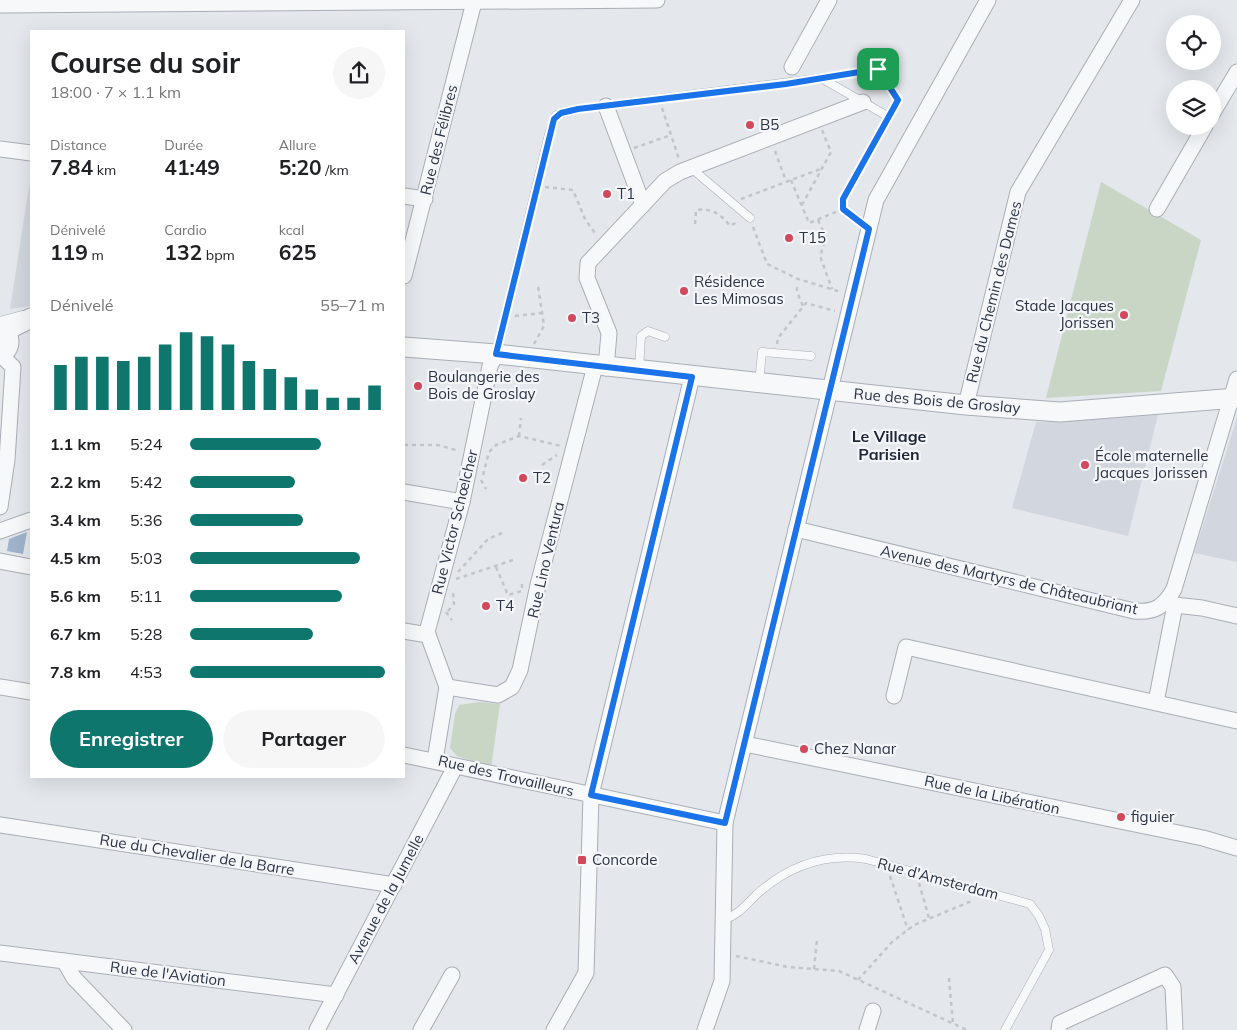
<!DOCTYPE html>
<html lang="fr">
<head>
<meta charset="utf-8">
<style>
	body { margin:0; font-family:Mulish,sans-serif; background:#f6f6f6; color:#202124; height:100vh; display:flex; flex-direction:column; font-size:19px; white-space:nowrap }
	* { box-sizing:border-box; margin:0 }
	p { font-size:16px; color:#757577 }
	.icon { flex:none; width:28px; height:28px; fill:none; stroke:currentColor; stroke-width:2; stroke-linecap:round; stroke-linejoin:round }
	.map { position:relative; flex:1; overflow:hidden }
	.drawer { position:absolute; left:30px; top:30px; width:375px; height:748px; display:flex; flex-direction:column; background:#fff; border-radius:0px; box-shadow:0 5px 20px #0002 }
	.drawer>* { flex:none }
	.buttons { position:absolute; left:1166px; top:15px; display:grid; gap:10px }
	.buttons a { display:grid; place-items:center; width:55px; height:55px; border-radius:50%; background:#fff; box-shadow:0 5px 20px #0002; font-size:25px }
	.pin { position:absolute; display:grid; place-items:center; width:42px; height:42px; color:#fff; margin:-21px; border-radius:10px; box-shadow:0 2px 8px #0006 }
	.round { display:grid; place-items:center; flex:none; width:52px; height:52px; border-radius:26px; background:#f6f6f6 }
	.headline { display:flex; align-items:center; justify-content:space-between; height:85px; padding:0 20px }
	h1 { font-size:28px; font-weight:700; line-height:38px }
	.stats { display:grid; grid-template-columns:repeat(3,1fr); gap:8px; height:85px; padding:5px 20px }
	.stats div { display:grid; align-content:center }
	.stats b { font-size:21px; font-weight:700 }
	.stats small { font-size:14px; font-weight:400 }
	.stats p { font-size:14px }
	.chart { height:140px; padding:10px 20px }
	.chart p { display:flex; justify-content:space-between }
	.chart svg { width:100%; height:90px; margin-top:5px; stroke:#0f766e; stroke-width:6 }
	.primary-button { display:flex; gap:10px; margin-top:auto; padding:10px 20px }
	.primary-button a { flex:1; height:58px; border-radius:30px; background:#0f766e; color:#fff; font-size:20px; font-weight:700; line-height:58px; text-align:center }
	.primary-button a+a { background:#f6f6f6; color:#202124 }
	ul { padding:0 20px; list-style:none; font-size:16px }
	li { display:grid; grid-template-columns:80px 60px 1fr; align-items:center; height:38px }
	li i { height:12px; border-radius:6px; background:#0f766e }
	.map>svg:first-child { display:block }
	.built { fill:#d2d6de }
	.green { fill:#c9d6c5 }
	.water { fill:#9fb4cc }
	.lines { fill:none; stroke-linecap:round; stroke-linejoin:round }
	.service-casing { stroke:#a9aeb7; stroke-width:9 }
	.minor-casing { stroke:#a9aeb7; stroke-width:17 }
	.tertiary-casing { stroke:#a9aeb7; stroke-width:21 }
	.path { stroke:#c2c5cb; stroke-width:2.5; stroke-dasharray:4 4; stroke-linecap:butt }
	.service { stroke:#f7f8fa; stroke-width:8 }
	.minor { stroke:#f7f8fa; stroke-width:15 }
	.tertiary { stroke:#f7f8fa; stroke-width:19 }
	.route-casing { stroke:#fff; stroke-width:10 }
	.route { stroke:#1a73e8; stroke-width:6 }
	.poi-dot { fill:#d1495b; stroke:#f4f6f9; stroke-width:2 }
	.labels { text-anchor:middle; stroke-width:4.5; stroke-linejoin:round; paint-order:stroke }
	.poi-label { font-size:15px; fill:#2b3445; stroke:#f4f6f9; text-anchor:start }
	.street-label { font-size:15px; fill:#2b3445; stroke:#f4f6f9 }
	.neighbourhood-label { font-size:16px; font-weight:bold; fill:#1d2536; stroke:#f4f6f9 }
</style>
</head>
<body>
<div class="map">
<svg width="1237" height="1030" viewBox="0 0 1237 1030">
	<rect width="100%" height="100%" fill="#e4e7ec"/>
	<g class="built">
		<polygon points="31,174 31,306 10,309"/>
		<polygon points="1158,415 1128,536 1012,508 1036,422"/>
		<polygon points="1237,418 1237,562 1194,553"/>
	</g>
	<g class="green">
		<polygon points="1101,182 1201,240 1161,391 1046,398"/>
		<polygon points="479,702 500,704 491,768 457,756 450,748 455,714 459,705"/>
	</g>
	<polygon class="water" points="27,532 23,554 7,551 9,539"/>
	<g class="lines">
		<g class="service-casing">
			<g id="service">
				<polyline points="821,78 878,69 898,100 843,199 843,209 869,229"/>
				<polyline points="693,166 697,173 750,218"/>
				<polyline points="0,321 22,315"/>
				<polyline points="496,354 549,134 556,115 578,109 821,78 889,117"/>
				<polyline points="639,369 641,336 648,331 665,337"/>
				<polyline points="759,383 762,352 811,356"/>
				<path d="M723,920C738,915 745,906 756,895C788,866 824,853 866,859L1030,904L1039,916L1045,929L1049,950L1005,1030"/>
			</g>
		</g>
		<g class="minor-casing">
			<g id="minor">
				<polyline points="0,5 657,0"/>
				<polyline points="792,67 829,0"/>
				<polyline points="606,106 643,205"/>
				<polyline points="1212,114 1237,72"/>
				<polyline points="0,149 31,153"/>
				<polyline points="404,196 425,199"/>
				<polyline points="1157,209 1205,126"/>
				<polyline points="404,276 474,2"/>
				<polyline points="606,368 609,333 587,278 588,263 665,181 680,172 863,102"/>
				<polyline points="966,405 1018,192 1132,0"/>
				<polyline points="404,492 462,502"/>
				<polyline points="0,507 7,460 13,367 1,355"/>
				<path d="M796,529L1134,611C1154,613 1164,607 1174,589L1237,379"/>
				<polyline points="0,531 31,520"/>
				<polyline points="0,561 31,567"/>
				<polyline points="1175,605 1202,608 1237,616"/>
				<polyline points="404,631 428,635"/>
				<polyline points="0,687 31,692"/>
				<polyline points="447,687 498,695 512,687 520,670 538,585 595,366"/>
				<polyline points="447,687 427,632 462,502 490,366 496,354"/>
				<polyline points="894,696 906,647 1237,721"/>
				<polyline points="1156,702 1175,605"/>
				<polyline points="745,744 1203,838 1237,848"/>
				<polyline points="404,755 725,823"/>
				<polyline points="435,760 447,687"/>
				<polyline points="0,825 394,885"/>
				<polyline points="0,953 336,995"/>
				<polyline points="64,961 74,978 124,1030"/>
				<polyline points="317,1030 455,767"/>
				<polyline points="421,1030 452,975"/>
				<polyline points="554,1030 586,973 591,795 692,377"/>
				<polyline points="705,1030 722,981 725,823 876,200 988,0"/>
				<polyline points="867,1030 873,1011"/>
				<polyline points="1059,1030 1060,1023 1165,975 1173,987 1175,1030"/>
			</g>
		</g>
		<g class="tertiary-casing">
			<g id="tertiary">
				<path d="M0,328C12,335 12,348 0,355"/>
				<polyline points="5,331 31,318"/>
				<polyline points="404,347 496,354 966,405 1060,412 1237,398"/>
			</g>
		</g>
		<g class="path">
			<polyline points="662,108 679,159"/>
			<polyline points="634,148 671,135"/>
			<polyline points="775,151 786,181"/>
			<polyline points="791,180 809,223 836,212"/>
			<polyline points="545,187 573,190 585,219 597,236"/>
			<polyline points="741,199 823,168"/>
			<polyline points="802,205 831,152 822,130"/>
			<polyline points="818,220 826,237 820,256 832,289"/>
			<path d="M695,224L696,210C712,208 721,214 730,226L739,221"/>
			<polyline points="753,227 767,264 798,279 841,292"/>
			<polyline points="797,287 797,292 803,306"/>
			<polyline points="515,316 541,313"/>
			<polyline points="534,344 544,326 538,286"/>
			<polyline points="777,344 778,338 806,303 835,311"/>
			<polyline points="519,436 521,418"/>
			<polyline points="404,445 438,445 459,451"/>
			<polyline points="542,465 557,455"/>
			<polyline points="483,475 489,452 496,445 519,436 561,446"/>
			<polyline points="481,480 486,489"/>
			<polyline points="496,567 508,595 522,591 522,581"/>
			<polyline points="458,572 488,539 502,533"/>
			<polyline points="456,579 513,560"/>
			<polyline points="448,611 454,604 453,592"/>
			<polyline points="446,612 452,620"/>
			<polyline points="890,876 908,930"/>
			<polyline points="919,883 929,918"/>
			<polyline points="736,956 788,967 839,971 967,1030"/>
			<polyline points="814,969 817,940"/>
			<polyline points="949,978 953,1024"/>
			<polyline points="858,980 892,942 914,925 974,900"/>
		</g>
		<use href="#service" class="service"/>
		<use href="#minor" class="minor"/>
		<use href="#tertiary" class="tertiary"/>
	</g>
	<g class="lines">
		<g class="route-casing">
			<polygon id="route" points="878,69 898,100 843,199 843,209 869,229 725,823 591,795 692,377 496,354 554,119 561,113 578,109 786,84"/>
		</g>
		<use href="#route" class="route"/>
	</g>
	<g class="poi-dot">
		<circle cx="750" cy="125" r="5"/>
		<circle cx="607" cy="194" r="5"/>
		<circle cx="789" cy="238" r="5"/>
		<circle cx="684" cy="291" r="5"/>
		<circle cx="1124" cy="315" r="5"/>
		<circle cx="572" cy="318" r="5"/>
		<circle cx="418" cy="386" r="5"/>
		<circle cx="1085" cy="465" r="5"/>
		<circle cx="523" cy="478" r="5"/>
		<circle cx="486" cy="606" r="5"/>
		<circle cx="804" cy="749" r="5"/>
		<circle cx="1121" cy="817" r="5"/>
		<rect x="577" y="855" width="10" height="10" rx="2.5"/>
	</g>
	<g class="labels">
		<g class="poi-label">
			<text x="760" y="130">B5</text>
			<text x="617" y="199">T1</text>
			<text x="799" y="243">T15</text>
			<text x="694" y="287">Résidence<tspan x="694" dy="17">Les Mimosas</tspan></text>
			<text x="1114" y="311" text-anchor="end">Stade Jacques<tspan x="1114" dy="17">Jorissen</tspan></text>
			<text x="582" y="323">T3</text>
			<text x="428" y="382">Boulangerie des<tspan x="428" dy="17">Bois de Groslay</tspan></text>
			<text x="1095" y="461">École maternelle<tspan x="1095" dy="17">Jacques Jorissen</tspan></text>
			<text x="533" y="483">T2</text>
			<text x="496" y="611">T4</text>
			<text x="814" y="754">Chez Nanar</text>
			<text x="1131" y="822">figuier</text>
			<text x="592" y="865">Concorde</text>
		</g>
		<g class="street-label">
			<text transform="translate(439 140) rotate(-76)" y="5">Rue des Félibres</text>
			<text transform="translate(994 292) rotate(-76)" y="5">Rue du Chemin des Dames</text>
			<text transform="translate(937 401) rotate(5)" y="5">Rue des Bois de Groslay</text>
			<text transform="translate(455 522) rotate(-76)" y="5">Rue Victor Schœlcher</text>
			<text transform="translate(546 560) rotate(-77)" y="5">Rue Lino Ventura</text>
			<text transform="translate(1009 580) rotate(13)" y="5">Avenue des Martyrs de Châteaubriant</text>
			<text transform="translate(506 776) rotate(13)" y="5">Rue des Travailleurs</text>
			<text transform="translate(992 795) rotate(12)" y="5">Rue de la Libération</text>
			<text transform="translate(197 855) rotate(9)" y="5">Rue du Chevalier de la Barre</text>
			<text transform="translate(938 879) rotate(15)" y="5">Rue d'Amsterdam</text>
			<text transform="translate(386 899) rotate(-62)" y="5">Avenue de la Jumelle</text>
			<text transform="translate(168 974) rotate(7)" y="5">Rue de l'Aviation</text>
		</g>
		<g class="neighbourhood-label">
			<text x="889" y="442">Le Village<tspan x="889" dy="18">Parisien</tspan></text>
		</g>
	</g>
</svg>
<div class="buttons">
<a><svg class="icon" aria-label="locate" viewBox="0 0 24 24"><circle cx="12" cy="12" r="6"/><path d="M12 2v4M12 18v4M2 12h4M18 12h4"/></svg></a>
<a><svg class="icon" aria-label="layers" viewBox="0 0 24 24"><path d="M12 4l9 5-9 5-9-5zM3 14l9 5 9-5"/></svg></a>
</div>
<div class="pin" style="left:878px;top:69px;background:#1e9e55"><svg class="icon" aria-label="arrive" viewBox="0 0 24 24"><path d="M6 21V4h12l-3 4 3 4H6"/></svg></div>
<section class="drawer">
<div class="headline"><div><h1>Course du soir</h1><p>18:00 · 7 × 1.1 km</p></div><a class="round"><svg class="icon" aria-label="share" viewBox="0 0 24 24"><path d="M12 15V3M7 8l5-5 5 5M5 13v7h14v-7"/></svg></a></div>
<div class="stats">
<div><p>Distance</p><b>7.84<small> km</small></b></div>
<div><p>Durée</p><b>41:49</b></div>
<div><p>Allure</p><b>5:20<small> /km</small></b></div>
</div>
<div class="stats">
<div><p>Dénivelé</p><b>119<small> m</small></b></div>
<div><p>Cardio</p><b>132<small> bpm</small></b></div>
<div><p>kcal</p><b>625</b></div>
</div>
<div class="chart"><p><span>Dénivelé</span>55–71 m</p>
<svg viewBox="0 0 160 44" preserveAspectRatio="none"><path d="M5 44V22M15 44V18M25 44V18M35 44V20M45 44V18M55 44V12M65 44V6M75 44V8M85 44V12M95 44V20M105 44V24M115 44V28M125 44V34M135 44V38M145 44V38M155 44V32"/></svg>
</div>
<ul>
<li><b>1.1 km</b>5:24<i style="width:67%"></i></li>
<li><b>2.2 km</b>5:42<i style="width:54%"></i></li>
<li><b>3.4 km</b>5:36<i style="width:58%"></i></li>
<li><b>4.5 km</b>5:03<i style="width:87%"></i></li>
<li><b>5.6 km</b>5:11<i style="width:78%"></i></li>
<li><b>6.7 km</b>5:28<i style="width:63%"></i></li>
<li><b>7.8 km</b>4:53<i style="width:100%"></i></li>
</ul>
<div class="primary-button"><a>Enregistrer</a><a>Partager</a></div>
</section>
</div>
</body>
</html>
